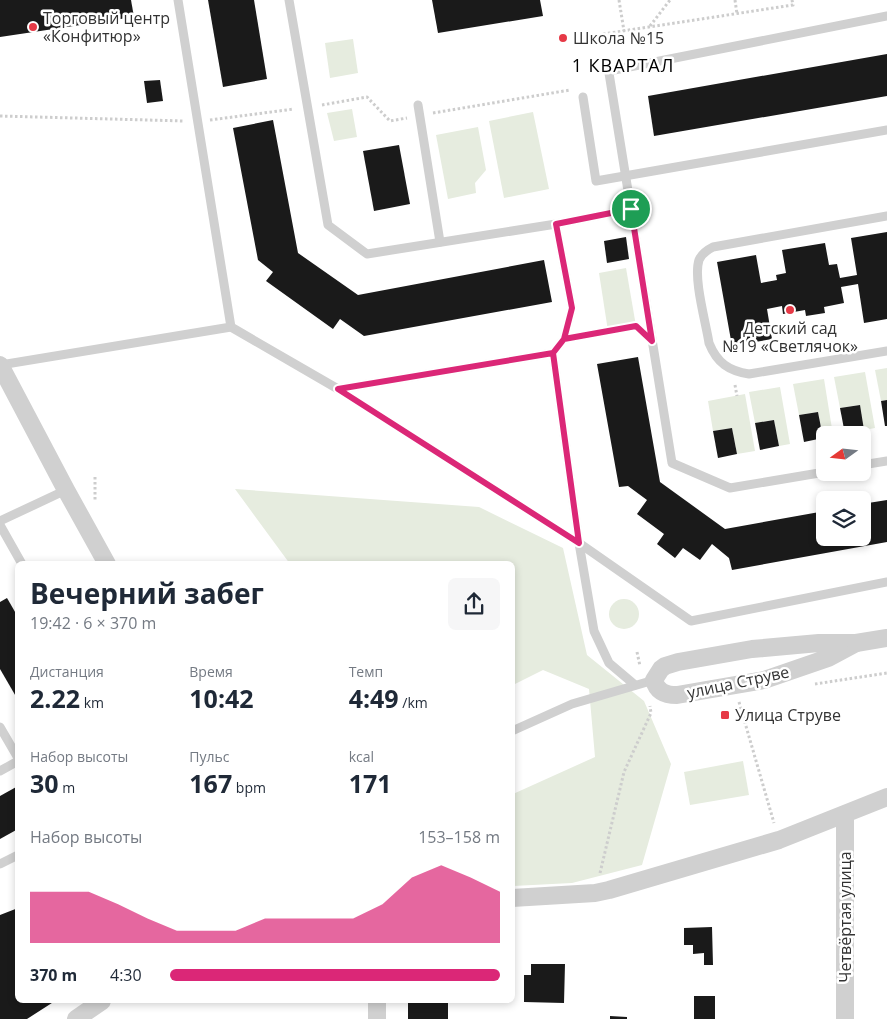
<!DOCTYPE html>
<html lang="ru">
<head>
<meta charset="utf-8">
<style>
	body { margin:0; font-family:"Open Sans",sans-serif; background:#f6f6f7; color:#1f2937; height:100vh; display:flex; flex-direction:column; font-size:19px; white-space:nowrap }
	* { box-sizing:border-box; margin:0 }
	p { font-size:16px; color:#747a83 }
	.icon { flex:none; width:28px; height:28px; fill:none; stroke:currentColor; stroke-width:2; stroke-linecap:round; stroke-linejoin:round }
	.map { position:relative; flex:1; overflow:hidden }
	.sheet { position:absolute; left:15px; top:561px; width:500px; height:442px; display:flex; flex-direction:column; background:#fff; border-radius:8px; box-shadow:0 2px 8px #0003 }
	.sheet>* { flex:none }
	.needle { width:32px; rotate:255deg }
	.tools { position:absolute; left:816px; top:426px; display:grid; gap:10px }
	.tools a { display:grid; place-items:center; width:55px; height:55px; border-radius:8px; background:#fff; box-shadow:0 2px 8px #0003; font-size:25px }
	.pin { position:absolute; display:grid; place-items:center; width:42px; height:42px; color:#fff; margin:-21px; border:2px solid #fff; border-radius:50%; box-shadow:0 1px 5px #0007 }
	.round { display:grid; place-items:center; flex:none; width:52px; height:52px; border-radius:8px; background:#f6f6f7 }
	.overview { display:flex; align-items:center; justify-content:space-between; height:85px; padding:0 15px }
	h1 { font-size:28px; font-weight:700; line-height:38px }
	.figures { display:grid; grid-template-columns:repeat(3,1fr); gap:8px; height:85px; padding:5px 15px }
	.figures div { display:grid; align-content:center }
	.figures b { font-size:25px; font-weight:700 }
	.figures small { font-size:14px; font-weight:400 }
	.figures p { font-size:14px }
	.chart { height:140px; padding:10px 15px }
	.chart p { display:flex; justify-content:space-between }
	.chart svg { width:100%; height:90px; margin-top:5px; fill:#db2777; opacity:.7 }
	ul { padding:0 15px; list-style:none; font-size:16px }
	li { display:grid; grid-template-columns:80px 60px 1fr; align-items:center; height:38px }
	li i { height:12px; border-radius:6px; background:#db2777 }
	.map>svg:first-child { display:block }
	.green { fill:#e6ecdf }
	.building { fill:#1a1a1a }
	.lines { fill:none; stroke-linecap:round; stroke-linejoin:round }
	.path { stroke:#cdcdcd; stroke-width:3; stroke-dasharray:2.5 2.5; stroke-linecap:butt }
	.service { stroke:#d0d0d0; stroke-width:9 }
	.minor { stroke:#d0d0d0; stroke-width:18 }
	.route-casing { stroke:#fff; stroke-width:10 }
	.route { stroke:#db2777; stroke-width:6 }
	.poi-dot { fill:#e63946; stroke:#fff; stroke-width:2 }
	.labels { text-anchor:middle; stroke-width:5; stroke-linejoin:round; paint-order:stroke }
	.poi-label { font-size:16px; fill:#333; stroke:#fff; text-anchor:start }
	.street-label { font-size:16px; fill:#333; stroke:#fff }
	.neighbourhood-label { font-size:18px; letter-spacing:1px; fill:#000; stroke:#fff }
</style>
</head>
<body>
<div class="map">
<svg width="887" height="1019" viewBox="0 0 887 1019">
	<rect width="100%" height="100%" fill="#fff"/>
	<g class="green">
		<polygon points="353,39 358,73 330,78 325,43"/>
		<polygon points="352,109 357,137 334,141 327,113"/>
		<polygon points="533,112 549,189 504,198 489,121"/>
		<polygon points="478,127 486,170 475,183 476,193 448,199 436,135"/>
		<polygon points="626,268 636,326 608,331 599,273"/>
		<polygon points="887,368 887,400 881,401 875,370"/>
		<polygon points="865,372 875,428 864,430 859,405 840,408 834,377"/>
		<polygon points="824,379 833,435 825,435 825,438 823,438 818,412 799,415 793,384"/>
		<polygon points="780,387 790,444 779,446 774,420 755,423 749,392"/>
		<polygon points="745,394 755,451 737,454 732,428 713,431 708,401"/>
		<polygon points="235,489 479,507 563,548 587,655 644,701 671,764 642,865 572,883 513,886 513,794 595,757 589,689 543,670 513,685 512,564 290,564"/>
		<circle cx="624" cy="614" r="15"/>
		<polygon points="743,761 749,795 690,805 684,772"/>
	</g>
	<g class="building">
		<polygon points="0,0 131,0 134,17 0,37"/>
		<polygon points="208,0 254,0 267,79 223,87"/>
		<polygon points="432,0 540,0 543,16 438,33"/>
		<polygon points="887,54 887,96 654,136 648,96"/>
		<polygon points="160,80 163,101 147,103 144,81"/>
		<polygon points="273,120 298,253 358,295 544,260 552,302 364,336 340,319 333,329 266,281 273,272 258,260 233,128"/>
		<polygon points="399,145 410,204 374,211 363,151"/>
		<polygon points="887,232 887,319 864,323 858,284 841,287 844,303 824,307 825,313 806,316 805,310 783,314 782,306 767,309 772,339 732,346 717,262 756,255 761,283 777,280 776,275 786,273 782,250 825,243 829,265 837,264 840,278 857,275 851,238"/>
		<polygon points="626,237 629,259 607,263 604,241"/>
		<polygon points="638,357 660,482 725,529 825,511 825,538 862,538 862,504 887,500 887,542 732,570 729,558 712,544 700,560 683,548 675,558 657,544 664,534 637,514 647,500 628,486 619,487 597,364"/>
		<polygon points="887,400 887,426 885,426 881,401"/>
		<polygon points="860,405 864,430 845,434 840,408"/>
		<polygon points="818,412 823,438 804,442 799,415"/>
		<polygon points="774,420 779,446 760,450 755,423"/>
		<polygon points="732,428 737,454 718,458 713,431"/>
		<polygon points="7,598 18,617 18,700 0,669 0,602"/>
		<polygon points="18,786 18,829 0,839 0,796"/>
		<polygon points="18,908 18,1001 55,1001 27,1019 0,1019 0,915"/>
		<polygon points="712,927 713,965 704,965 704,953 693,954 693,945 684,945 684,928"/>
		<polygon points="531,964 565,964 564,1003 524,1002 524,975 531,975"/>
		<rect x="694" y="996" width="21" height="23"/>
		<rect x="408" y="1001" width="40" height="18"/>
		<polygon points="610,1016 627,1017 627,1019 610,1019"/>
	</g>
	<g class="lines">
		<g class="path">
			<polyline points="619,0 624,31"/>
			<polyline points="735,0 737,14"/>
			<polyline points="650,26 670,0"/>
			<polyline points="603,34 793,5 792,0"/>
			<polyline points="322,105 367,97 390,121 407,118"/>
			<polyline points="433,113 570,90"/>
			<polyline points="0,116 184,121"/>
			<polyline points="210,120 294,109"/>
			<polyline points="580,336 635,326"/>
			<polyline points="735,385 737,396"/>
			<polyline points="356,401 564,533"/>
			<polyline points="95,477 95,502"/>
			<polyline points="637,652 640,666"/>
			<polyline points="815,684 887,673"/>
			<polyline points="739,702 774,823"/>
			<polyline points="600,873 624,772 651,713 650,706"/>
		</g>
		<g class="service">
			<polyline points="178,0 231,327 338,389 553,353 564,339 572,308 556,224"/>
			<polyline points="289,0 328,225 367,254 556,224 631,209"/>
			<polyline points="608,67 672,463 730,488 825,472"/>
			<polyline points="609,71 887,16"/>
			<polyline points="583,97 596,181 887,130"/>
			<polyline points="418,105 440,242"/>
			<path d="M887,216L713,247C707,250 702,253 699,260C693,278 706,323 709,343C717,363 729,371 749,374L887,351"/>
			<polyline points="553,353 579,543 594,631 609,663 635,685"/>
			<polyline points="0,365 231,327"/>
			<polyline points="862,465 887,461"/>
			<polyline points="0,521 66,490"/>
			<polyline points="0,525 22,564"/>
			<polyline points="579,543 691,621 887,582"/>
			<polyline points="0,727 18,758"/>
			<polyline points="512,731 572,704 654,680"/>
			<polyline points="0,771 18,761"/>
			<polyline points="0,864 18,855"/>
		</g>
		<g class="minor">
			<polyline points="0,365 66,490 107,564"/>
			<path d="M819,643H856L828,658L764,680L677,695C666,695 657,692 654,680L661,669L665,666L678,662L752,649Z"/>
			<polyline points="856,643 887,638"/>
			<polyline points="512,898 595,893 609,890 779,840 887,797"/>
			<polyline points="76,1019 102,1001"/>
			<polyline points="377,1019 377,1001"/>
			<polyline points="845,1019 845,815"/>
		</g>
	</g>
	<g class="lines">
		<g class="route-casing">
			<polyline id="route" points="631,209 556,224 572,308 564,339 553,353 338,389 579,543 553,353 564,339 636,326 652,341 631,209"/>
		</g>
		<use href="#route" class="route"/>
	</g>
	<g class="poi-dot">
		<circle cx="33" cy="27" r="5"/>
		<circle cx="563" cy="38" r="5"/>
		<circle cx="790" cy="310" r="5"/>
		<rect x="720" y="710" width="10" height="10" rx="2.5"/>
	</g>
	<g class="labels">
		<g class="poi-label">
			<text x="43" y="24">Торговый центр<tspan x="43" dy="18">«Конфитюр»</tspan></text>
			<text x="573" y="44">Школа №15</text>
			<text x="790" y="334" text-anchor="middle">Детский сад<tspan x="790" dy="18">№19 «Светлячок»</tspan></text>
			<text x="735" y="721">Улица Струве</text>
		</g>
		<g class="street-label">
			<text transform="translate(738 682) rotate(-12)" y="6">улица Струве</text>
			<text transform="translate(845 917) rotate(-90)" y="6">Четвёртая улица</text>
		</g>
		<g class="neighbourhood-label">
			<text x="623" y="72">1 КВАРТАЛ</text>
		</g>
	</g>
</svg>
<div class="tools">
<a><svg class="needle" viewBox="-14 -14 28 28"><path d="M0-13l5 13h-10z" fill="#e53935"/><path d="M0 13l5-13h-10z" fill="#747a83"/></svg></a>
<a><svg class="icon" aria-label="layers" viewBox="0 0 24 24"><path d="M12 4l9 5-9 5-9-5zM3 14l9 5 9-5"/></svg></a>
</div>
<div class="pin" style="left:631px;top:209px;background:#1e9e55"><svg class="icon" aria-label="arrive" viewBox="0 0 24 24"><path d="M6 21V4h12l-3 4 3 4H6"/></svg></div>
<section class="sheet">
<div class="overview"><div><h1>Вечерний забег</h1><p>19:42 · 6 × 370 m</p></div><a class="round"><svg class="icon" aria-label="share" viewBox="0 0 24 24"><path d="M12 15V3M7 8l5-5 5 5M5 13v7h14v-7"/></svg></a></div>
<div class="figures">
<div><p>Дистанция</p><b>2.22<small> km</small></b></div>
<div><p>Время</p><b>10:42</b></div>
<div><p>Темп</p><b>4:49<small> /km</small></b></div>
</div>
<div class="figures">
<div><p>Набор высоты</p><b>30<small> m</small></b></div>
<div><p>Пульс</p><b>167<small> bpm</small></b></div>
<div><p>kcal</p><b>171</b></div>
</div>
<div class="chart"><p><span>Набор высоты</span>153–158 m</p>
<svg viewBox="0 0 160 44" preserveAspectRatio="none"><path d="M0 44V19L10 19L20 19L30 25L40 32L50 38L60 38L70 38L80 32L90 32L100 32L110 32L120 25L130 12L140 6L150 12L160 19V44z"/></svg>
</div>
<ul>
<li><b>370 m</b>4:30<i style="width:100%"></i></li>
</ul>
</section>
</div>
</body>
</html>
